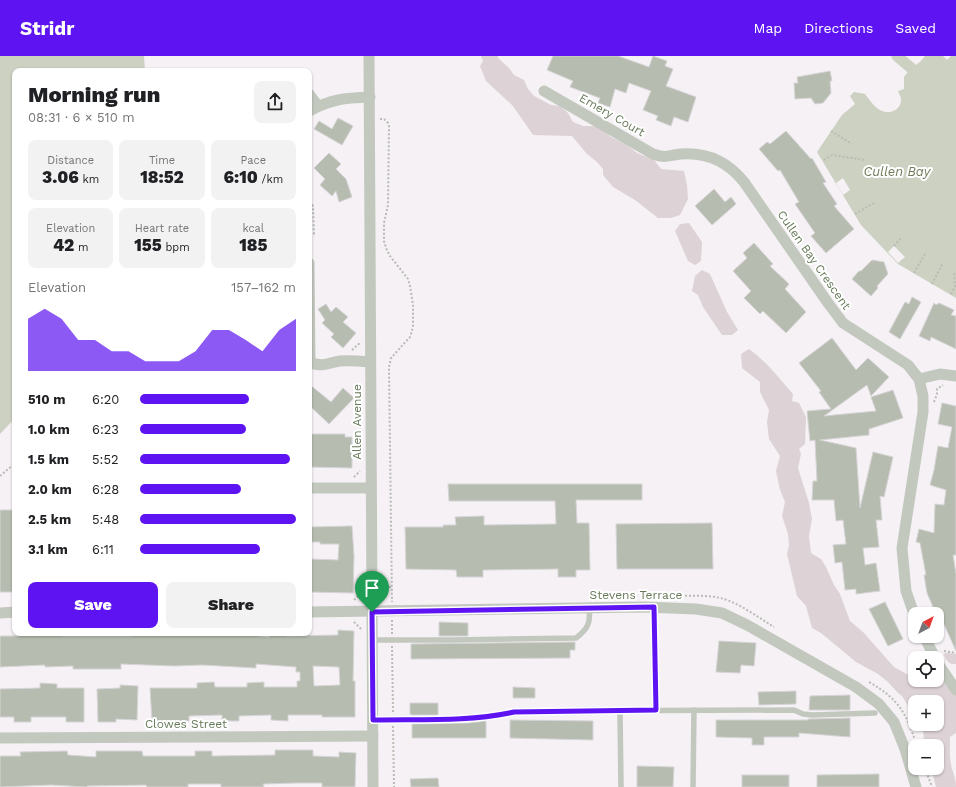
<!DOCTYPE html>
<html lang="en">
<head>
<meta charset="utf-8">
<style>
	body { margin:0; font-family:"Work Sans",sans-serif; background:#f2f2f2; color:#202124; height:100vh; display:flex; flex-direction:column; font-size:15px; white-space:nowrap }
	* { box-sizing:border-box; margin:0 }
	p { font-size:13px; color:#757577 }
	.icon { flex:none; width:22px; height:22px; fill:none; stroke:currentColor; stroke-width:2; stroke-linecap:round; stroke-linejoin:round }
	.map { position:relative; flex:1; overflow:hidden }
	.sheet { position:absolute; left:12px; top:12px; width:300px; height:568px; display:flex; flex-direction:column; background:#fff; border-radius:8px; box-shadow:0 1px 3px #0004 }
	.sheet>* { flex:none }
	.needle { width:26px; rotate:41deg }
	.buttons { position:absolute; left:908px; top:551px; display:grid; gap:8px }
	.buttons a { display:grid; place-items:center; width:36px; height:36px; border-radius:8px; background:#fff; box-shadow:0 1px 3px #0004; font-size:20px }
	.pin { position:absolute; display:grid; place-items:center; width:34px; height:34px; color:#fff; margin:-41px -17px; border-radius:50% 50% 50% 0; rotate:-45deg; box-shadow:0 0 4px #0007 }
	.pin .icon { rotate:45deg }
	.round { display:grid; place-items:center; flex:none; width:42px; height:42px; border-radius:8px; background:#f2f2f2 }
	.head { display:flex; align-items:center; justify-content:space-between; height:68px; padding:0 16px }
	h1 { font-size:22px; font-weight:800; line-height:30px }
	.metrics { display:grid; grid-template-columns:repeat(3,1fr); gap:6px; height:68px; padding:4px 16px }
	.metrics div { display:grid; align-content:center; border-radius:8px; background:#f2f2f2; text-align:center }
	.metrics b { font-size:17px; font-weight:800 }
	.metrics small { font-size:11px; font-weight:400 }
	.metrics p { font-size:11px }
	.chart { height:112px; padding:8px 16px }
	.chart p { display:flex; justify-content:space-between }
	.chart svg { width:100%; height:72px; margin-top:4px; fill:#5e14f2; opacity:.7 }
	.cta { display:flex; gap:8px; margin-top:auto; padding:8px 16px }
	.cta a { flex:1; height:46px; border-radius:8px; background:#5e14f2; color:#fff; font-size:16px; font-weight:800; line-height:46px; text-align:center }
	.cta a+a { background:#f2f2f2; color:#202124 }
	ul { padding:0 16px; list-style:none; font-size:13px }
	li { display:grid; grid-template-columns:64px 48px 1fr; align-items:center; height:30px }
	li i { height:10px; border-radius:5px; background:#5e14f2 }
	header { display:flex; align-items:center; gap:24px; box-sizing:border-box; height:56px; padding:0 20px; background:#5e14f2; color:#fff }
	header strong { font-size:19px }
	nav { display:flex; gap:22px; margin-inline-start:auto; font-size:14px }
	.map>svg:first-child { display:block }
	.green { fill:#ddd2d5 }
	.water { fill:#ccd1c2 }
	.pier { fill:#f5f1f5 }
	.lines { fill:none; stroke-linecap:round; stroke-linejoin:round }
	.canal { stroke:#ccd1c2; stroke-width:11 }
	.building { fill:#b6bcaf; stroke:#d6d4d6; fill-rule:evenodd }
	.path { stroke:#b8bcb5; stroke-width:2; stroke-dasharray:2 2; stroke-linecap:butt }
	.lane { stroke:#c3c8bf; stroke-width:5.5 }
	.street { stroke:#c3c8bf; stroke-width:11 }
	.route-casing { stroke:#fff; stroke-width:8 }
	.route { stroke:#5e14f2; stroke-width:5 }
	.labels { text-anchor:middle; stroke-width:4; stroke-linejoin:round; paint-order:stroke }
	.street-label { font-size:12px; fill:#677959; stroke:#fff }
	.water-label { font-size:13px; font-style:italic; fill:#6e7b58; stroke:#fff }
</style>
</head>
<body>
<header>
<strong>Stridr</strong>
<nav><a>Map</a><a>Directions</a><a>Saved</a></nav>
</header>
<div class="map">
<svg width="956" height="731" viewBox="0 0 956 731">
	<rect width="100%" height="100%" fill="#f5f1f5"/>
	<g class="green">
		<polygon points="481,0 498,0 498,2 509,12 514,19 524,24 528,33 534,40 551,49 560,50 568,57 573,66 583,70 598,70 611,81 627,89 637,97 654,104 661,113 684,115 687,129 688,143 680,159 671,162 658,162 635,144 613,131 603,119 603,113 597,106 586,97 572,80 533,79 513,50 486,25 480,10 483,5"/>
		<polygon points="689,167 702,186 701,205 695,209 688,205 675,175 680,168"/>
		<polygon points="702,214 710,218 727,256 738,274 732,279 722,279 703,251 698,239 692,235 695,220"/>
		<path d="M749,293C768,307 778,321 793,338L792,345L799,347L806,361L805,388L799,393L801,398L798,412L809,447L812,463L809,480L811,497L821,503L826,511L834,529L840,538L850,565L863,576L894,611L912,621L915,619V624H937V612L956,639V677L950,681C950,692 949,702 952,713C954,719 956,724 956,731H936L931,712H937V690H925L924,688L923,669L922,668H937V646H915V661L902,640L898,637L888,626L878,618L856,606L821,577L812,572L806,550L797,540L787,498L789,489L788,478L782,460L785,446L780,434L776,415L780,400L769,383L767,366L769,354L760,336V326L742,312L741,298Z"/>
		<path d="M945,597H949L956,598V608C949,609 947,605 944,599Z"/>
	</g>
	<g class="water">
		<polygon points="0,0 144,0 145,15 15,15 15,362 0,378"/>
		<path d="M925,0H943L947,4L951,0H956V242L898,208L861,169L817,96L842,59L855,48L850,40L854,36L865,38C869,43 874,51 880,54C888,59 901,55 901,44C901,41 899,38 898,35L904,33V21L911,12L920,6Z"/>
	</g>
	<g class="pier">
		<polygon points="843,122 850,134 843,139 836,127"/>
		<polygon points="894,190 905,201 898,207 888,196"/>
	</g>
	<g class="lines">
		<polyline class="canal" points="897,0 911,12"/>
	</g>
	<g class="building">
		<polygon points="553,0 618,0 649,11 653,0 667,5 665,10 673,13 666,30 696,41 688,66 674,61 671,70 656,64 658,60 643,54 651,35 629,27 626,37 615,33 610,51 598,47 600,42 570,31 573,25 547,14"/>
		<polygon points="830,15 832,25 830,25 831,37 823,47 815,48 811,42 795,43 794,27 798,27 797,21"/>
		<polygon points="338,62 353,70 342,89 314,73 319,65 332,73"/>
		<polygon points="786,75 811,103 812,102 826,126 823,127 837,148 834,150 854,173 826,197 811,180 815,177 795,148 799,146 780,114 778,115 759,93 767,86 770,88"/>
		<polygon points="329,97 341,108 336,113 346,123 352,141 339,146 336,135 332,140 320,129 325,123 314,112"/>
		<polygon points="714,133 725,146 731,141 736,148 712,169 695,150"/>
		<polygon points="754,187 773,208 770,210 789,228 785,233 806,256 786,277 763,255 760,258 744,242 751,235 733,215 747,202 743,197"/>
		<polygon points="872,204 884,206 888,218 877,230 878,232 871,240 852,223 859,215 861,215"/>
		<polygon points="912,241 921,246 900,283 889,276 905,246 909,248"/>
		<polygon points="934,247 936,249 939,247 954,254 951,259 956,260 956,293 931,281 930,285 919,280"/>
		<polygon points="326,248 331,256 336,251 348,261 343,266 356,277 343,292 331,281 334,278 322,267 325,264 318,253"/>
		<polygon points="832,282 856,314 868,302 889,321 871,340 867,329 824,360 876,355 871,341 893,334 903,362 869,373 869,379 820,384 856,392 860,452 873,396 893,401 884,441 880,440 882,464 876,464 879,491 863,492 865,509 876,507 880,535 856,538 856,533 845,534 842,506 835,507 833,489 846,488 843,464 836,465 834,444 812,444 813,425 817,425 815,384 810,385 807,355 831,353 819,336 821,335 799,307"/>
		<polygon points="309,328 331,346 343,332 354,342 329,368 309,349"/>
		<polygon points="942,347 956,350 956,499 953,499 956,518 956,595 943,566 940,567 927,537 924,519 926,519 920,487 916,486 919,473 934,477 935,448 944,449 946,434 930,429 934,414 938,390 948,392 952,371 938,368"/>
		<polygon points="309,378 345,378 345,381 352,381 352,412 309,411"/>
		<polygon points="448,428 642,428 642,444 576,444 577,467 589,467 590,514 576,514 576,521 558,521 558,513 483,514 483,521 457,521 456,514 406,513 405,471 443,471 443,469 456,469 455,461 484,460 484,469 556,468 555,445 449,445"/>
		<rect x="0" y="454" width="15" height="82"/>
		<polygon points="712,467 713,513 617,513 616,468"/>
		<polygon points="352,470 354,500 353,537 309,536 309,503 338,504 339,488 320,488 320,486 309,486 309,471"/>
		<polygon points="885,546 903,583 888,590 869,553"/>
		<polygon points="439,566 468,567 468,580 439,580"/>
		<path d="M338,574L354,575L353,625H355V661H322V659H288V665L271,664V659L239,660V665H222V659L189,660V665H152L150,632H197V627L214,626L215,631H247V627L264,626V631H297V625H300V616H296V611L256,608V612L202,609L174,610L121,608V613H73V610L45,611V609L0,611V580H19V577H62V580H131V577H232L269,581V577H286V580L338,579ZM313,610L339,611L340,629L314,630Z"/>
		<polygon points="719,585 756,587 754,610 741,609 740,617 716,616"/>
		<polygon points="575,586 575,594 570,594 570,602 411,603 411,588"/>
		<polygon points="40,627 57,628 57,632 84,632 84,666 66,666 66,661 31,661 31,666 14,666 14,661 0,661 0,633 40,632"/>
		<polygon points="120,629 138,630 137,664 116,663 116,666 98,666 97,633 120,632"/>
		<polygon points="513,631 535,632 535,642 513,642"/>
		<polygon points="796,635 796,648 759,649 758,636"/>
		<polygon points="850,639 850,654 809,654 810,640"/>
		<polygon points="410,647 438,647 438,659 412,659 410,658"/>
		<polygon points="850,662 850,681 799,677 799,681 764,681 764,689 752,689 752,682 716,681 716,664 808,664 808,663"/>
		<polygon points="510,664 593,665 593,684 510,682"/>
		<polygon points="486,665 486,682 412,682 412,668 469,667"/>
		<polygon points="275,694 313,694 313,700 339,701 339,696 356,697 355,731 322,731 322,727 296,727 263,728 264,731 221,731 221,728 188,728 188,731 147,731 146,729 87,730 87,731 51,729 0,731 0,700 21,700 20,696 67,695 68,699 96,701 96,695 142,695 143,700 195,700 195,695 212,695 212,700 275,699"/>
		<polygon points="637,710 674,711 673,731 637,731"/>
		<polygon points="879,718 879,731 817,731 817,719"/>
		<rect x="742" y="719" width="47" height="12"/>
		<polygon points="438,722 439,731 411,731 410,723"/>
	</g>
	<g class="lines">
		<g class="path">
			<polyline points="264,15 266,15"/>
			<polyline points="380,63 384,63 388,67 389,70 388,149 384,167 384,185 386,192 390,200 408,223 410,230 413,249 413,271 410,281 391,302 389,311 392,546"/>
			<polyline points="831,75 852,88"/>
			<polyline points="824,104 832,99 865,104"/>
			<polyline points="309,146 313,150 314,178 309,178"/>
			<polyline points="855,158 874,147"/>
			<polyline points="894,190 902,181"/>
			<polyline points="914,217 926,196"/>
			<polyline points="932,228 943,207"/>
			<polyline points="951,238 955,231 954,215"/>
			<polyline points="352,294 361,286"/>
			<polyline points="934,346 937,338 937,333 943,329"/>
			<polyline points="15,406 13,409 15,409"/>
			<polyline points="0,420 13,409"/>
			<polyline points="354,421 360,415"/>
			<polyline points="381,531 392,531"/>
			<path d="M669,540C685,540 701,539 716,541C737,545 756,560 774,571"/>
			<polyline points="354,544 362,536"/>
			<polyline points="392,564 392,578"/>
			<polyline points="354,566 362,574"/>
			<polyline points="392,590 393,656"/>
			<polyline points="944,595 956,597"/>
			<path d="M869,626C900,644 906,657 917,690"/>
			<polyline points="393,670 394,731"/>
			<polyline points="925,712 932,731"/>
		</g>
		<g class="lane">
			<polyline points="654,551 656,654"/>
			<path d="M372,584H454L576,582C588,573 591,566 589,552"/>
			<polyline points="620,655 621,731"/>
			<polyline points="373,664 469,663 494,660 514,656 542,655 794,654 803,658 812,659 875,657"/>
			<polyline points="693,731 694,654"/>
		</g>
		<g class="street">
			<polyline points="369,0 373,731"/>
			<path d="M544,35L653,98C666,103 669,99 681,98C707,96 728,106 744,126L828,247L843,267L908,309L919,323L923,340V356L902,492L906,535L915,561"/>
			<polyline points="309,38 318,50"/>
			<path d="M309,55C332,43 344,42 370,41"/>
			<polyline points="309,207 310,306"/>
			<path d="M309,306C325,312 326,307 340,305C350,304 360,305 370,306"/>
			<polyline points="919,323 940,318 956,320"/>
			<polyline points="309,432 370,432"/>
			<polyline points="309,556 644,551 696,553 722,557 747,569 856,631 879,648 894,666 905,693 916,731"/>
			<polyline points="0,557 15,556"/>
			<polyline points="924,580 935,602"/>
			<polyline points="937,606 956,634"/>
			<polyline points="0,682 373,680"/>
		</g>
	</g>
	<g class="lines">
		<g class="route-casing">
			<path id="route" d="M654,551L656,654L514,656C468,666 420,663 373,664L372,556Z"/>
		</g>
		<use href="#route" class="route"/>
	</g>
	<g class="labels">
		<g class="street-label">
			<text transform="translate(612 59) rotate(30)" y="4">Emery Court</text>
			<text transform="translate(814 204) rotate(55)" y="4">Cullen Bay Crescent</text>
			<text transform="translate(357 366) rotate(-90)" y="4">Allen Avenue</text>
			<text x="636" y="543">Stevens Terrace</text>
			<text x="186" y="672">Clowes Street</text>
		</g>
		<g class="water-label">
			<text x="897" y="120">Cullen Bay</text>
		</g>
	</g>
</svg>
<div class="buttons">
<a><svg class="needle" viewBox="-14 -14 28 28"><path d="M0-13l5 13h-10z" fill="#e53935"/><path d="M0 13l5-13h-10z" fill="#757577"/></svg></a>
<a><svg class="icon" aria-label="locate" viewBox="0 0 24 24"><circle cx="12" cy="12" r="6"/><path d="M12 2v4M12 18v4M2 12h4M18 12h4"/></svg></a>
<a>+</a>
<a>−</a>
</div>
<div class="pin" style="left:372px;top:556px;background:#1e9e55"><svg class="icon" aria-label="arrive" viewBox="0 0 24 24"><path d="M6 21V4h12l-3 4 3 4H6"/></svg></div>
<section class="sheet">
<div class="head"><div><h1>Morning run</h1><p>08:31 · 6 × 510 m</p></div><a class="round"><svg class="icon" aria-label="share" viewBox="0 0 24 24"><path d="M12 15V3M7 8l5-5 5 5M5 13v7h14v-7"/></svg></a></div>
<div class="metrics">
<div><p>Distance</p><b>3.06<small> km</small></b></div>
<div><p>Time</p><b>18:52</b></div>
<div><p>Pace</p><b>6:10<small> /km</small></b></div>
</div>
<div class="metrics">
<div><p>Elevation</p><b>42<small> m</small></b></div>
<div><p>Heart rate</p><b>155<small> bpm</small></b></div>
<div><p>kcal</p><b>185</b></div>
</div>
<div class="chart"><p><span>Elevation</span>157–162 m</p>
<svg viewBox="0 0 160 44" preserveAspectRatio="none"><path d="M0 44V12L10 6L20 12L30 25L40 25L50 32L60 32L70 38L80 38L90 38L100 32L110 19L120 19L130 25L140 32L150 19L160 12V44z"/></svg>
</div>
<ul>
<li><b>510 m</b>6:20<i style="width:70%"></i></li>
<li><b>1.0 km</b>6:23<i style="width:68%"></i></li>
<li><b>1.5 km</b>5:52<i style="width:96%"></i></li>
<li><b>2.0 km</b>6:28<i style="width:65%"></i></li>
<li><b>2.5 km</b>5:48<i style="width:100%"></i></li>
<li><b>3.1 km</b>6:11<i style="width:77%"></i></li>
</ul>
<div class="cta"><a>Save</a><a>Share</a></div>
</section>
</div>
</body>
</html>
